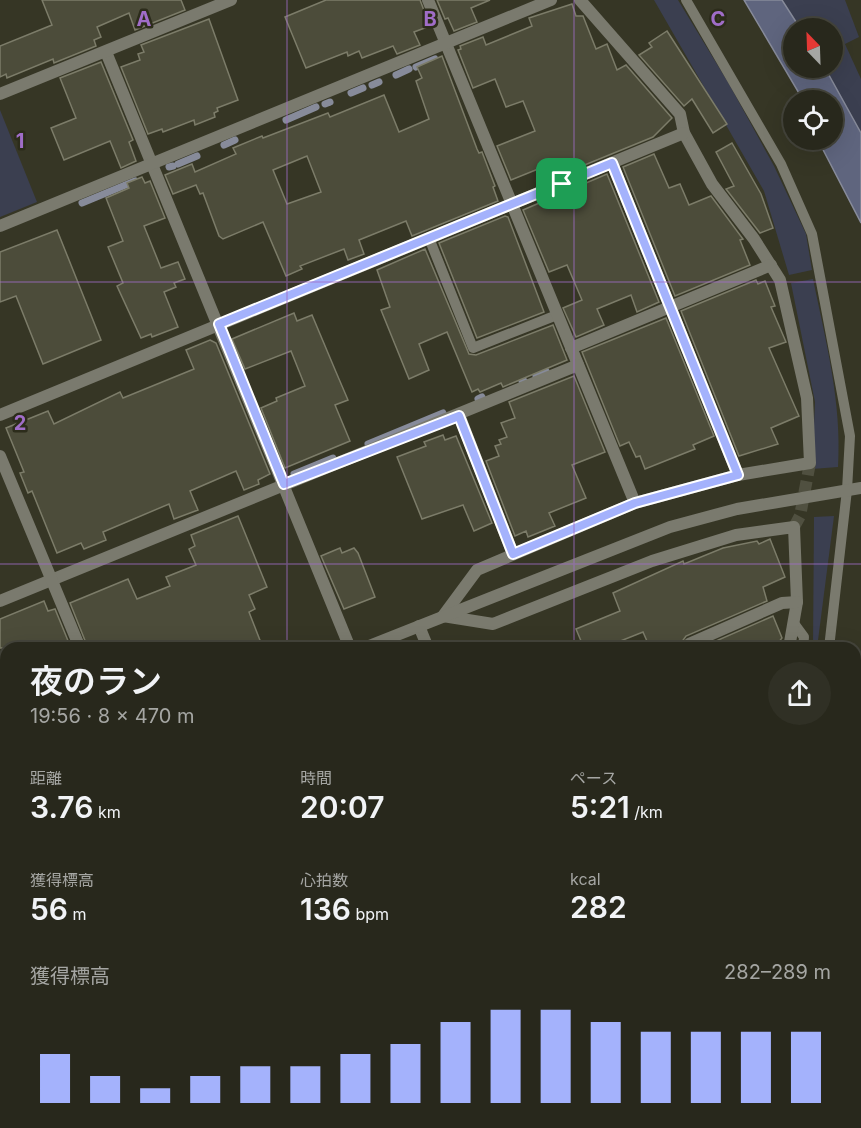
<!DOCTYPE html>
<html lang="ja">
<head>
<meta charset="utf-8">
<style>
	body { margin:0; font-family:Inter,"Noto Sans JP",sans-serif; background:#303025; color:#f1f3f6; height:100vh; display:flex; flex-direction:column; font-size:22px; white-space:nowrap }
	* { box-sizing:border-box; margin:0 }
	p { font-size:20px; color:#a5a6a3 }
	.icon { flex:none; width:33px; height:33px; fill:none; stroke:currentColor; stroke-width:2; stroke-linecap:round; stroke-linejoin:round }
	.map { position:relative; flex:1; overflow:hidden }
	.panel { position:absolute; left:0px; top:642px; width:861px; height:486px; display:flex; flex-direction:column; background:#28281c; border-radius:18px 18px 0 0; box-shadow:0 6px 24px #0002,0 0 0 2px #44443b }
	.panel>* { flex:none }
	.needle { width:39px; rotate:337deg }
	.controls { position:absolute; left:783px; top:18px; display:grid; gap:12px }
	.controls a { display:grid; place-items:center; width:60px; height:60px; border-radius:50%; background:#28281c; box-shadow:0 6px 24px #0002,0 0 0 2px #44443b; font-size:30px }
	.pin { position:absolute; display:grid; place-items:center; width:51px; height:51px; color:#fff; margin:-26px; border-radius:12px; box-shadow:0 3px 9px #0006 }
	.round { display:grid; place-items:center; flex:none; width:63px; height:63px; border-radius:32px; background:#303025 }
	.headline { display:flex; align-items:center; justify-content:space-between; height:102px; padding:0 30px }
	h1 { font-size:33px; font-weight:600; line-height:45px }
	.metrics { display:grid; grid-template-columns:repeat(3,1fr); gap:9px; height:102px; padding:6px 30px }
	.metrics div { display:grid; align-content:center }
	.metrics b { font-size:30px; font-weight:600 }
	.metrics small { font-size:16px; font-weight:400 }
	.metrics p { font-size:16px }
	.chart { height:168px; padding:12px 30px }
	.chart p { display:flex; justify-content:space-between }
	.chart svg { width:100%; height:108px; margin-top:6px; stroke:#a4b2fc; stroke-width:6 }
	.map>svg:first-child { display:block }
	.green { fill:#3b3f50 }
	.water { fill:#5f657e; stroke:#878b9a; stroke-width:1.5 }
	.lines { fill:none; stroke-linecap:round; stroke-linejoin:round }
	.stream { stroke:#878b9a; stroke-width:7 }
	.building { fill:#4c4c3a; stroke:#7c7c69; stroke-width:1.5; fill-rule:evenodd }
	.minor-tunnel { stroke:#505040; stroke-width:12; stroke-dasharray:12 6; stroke-linecap:butt }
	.path { stroke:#6c6c5d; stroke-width:4; stroke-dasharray:4.5 4.5; stroke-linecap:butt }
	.service { stroke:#7a7a6e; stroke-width:10 }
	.minor { stroke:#7a7a6e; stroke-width:12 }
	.tertiary { stroke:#7a7a6e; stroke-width:12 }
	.route-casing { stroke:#fff; stroke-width:12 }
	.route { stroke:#a4b2fc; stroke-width:8 }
	.grid { fill:none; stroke:#a06dc8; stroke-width:1.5; stroke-opacity:0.55 }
	.grid-label { font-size:20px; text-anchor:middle; font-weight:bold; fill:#a06dc8; stroke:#2c2c1b; stroke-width:5; stroke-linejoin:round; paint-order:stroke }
</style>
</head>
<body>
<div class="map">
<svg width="861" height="1128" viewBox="0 0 861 1128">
	<rect width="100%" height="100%" fill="#363625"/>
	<g class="green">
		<polygon points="654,0 678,0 729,84 774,166 806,234 812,270 789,275 764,191"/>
		<polygon points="782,0 845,0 859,37 845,44 861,79 861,133 825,68 832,68 832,28 800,28"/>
		<polygon points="0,110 37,202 0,217"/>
		<path d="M813,279C826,342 842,403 838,467L812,469L815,402L791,283Z"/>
		<polygon points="834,516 817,648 813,648 814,517"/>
		<polygon points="523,1122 566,1122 561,1128 518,1128"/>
	</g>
	<g class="water">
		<polygon points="744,0 782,0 800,28 794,28 794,68 825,68 861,133 861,223 818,140 832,140 832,100 803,100"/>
		<polygon points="861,848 861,1034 855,1040 855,866"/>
		<polygon points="670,1122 779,1122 774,1128 664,1128"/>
	</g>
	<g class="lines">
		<g class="stream">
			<polyline points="416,67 435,59"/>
			<polyline points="396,75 409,69"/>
			<polyline points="372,85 379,82"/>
			<polyline points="351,93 363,88"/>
			<polyline points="325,104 330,102"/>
			<polyline points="286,120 316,107"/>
			<polyline points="224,145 235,140"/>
			<polyline points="178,164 197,156"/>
			<polyline points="169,167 173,166"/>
			<polyline points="82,203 135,181"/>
			<polyline points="536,376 546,371"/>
			<polyline points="522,381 524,381"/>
			<polyline points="478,399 482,397"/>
			<polyline points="368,444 443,413"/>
			<polyline points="294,474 333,458"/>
			<polyline points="506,1128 511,1122"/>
		</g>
	</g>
	<g class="building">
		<polygon points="42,0 181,0 185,10 135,30 129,13 97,27 101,37 94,40 96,46 54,63 53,59 7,78 6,74 0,77 0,46 52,25"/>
		<polygon points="326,0 420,0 430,26 414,32 420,45 397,54 393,46 362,58 359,51 348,56 347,52 306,68 285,17"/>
		<polygon points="437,0 490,0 471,8 477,22 454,31 448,18 445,19"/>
		<polygon points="572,4 576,16 583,16 596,49 607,44 617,70 626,65 672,118 653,137 548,180 543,167 511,180 497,146 535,131 523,101 506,107 495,79 473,88 458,50 461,49 460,46 483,37 486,45 532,26 529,18"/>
		<polygon points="209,19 238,100 217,108 218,111 214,113 215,117 195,125 194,120 163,132 162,129 148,134 121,67 140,60 138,54 144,52 141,45"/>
		<polygon points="667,31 727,124 713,133 692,99 684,106 639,55 652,47 649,43"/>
		<path d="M442,56L477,149L479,153L482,152L495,186L493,187L498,201L412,236L406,221L359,240L364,254L348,260L344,249L300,266L302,269L286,276L263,222L223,239L219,236L203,193L200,194L196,185L173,194L165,175L192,164L195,172L236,154L233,148L262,136L263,138L328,113L330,117L384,95L399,132L429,119L416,81L422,78L417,67ZM307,156L321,192L287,204L273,170Z"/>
		<polygon points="101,62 133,140 129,142 136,161 121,168 110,141 64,160 51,128 76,118 60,78"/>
		<polygon points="732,143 761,194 773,228 760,233 726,189 734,186 716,152"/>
		<polygon points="654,154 669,188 680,184 689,205 711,196 743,239 740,240 750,265 675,296 623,167"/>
		<polygon points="607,174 659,302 637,312 631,295 597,309 604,325 576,337 563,308 582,300 567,265 549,272 523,210"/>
		<polygon points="142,177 145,183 150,181 165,218 144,226 161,268 178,262 185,279 174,283 176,287 164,292 178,327 152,337 151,334 141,338 117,286 123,283 108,247 123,241 106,198 129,188 127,183"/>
		<polygon points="505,216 508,217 544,312 477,338 439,243"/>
		<polygon points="57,230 101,340 43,364 16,296 0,302 0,252"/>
		<polygon points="425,249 469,354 476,355 553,325 567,360 503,387 501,383 480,392 478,389 472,392 447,332 419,344 429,370 409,379 381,310 390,307 377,270"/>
		<polygon points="756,280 758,284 765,281 775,306 771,307 786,342 769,348 799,416 771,428 778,444 739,456 681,311"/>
		<polygon points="294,313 297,321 312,315 336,372 348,400 335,405 350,441 285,468 261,408 277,401 276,398 305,386 291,351 245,369 232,339"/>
		<polygon points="666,318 714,436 693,445 695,449 645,469 640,456 636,457 629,442 620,446 582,352"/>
		<polygon points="210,340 216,343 270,474 258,480 259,484 244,490 236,471 190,491 198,510 174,519 169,504 103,532 106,540 84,549 81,543 57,553 32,491 28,493 20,473 24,472 6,428 48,411 54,424 120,392 123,398 194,369 186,350"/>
		<polygon points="574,376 605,452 572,465 586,498 549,513 555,526 528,537 526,531 515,536 486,461 499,456 495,446 501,444 499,440 507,437 501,423 515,418 509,402"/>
		<polygon points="443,435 445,440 456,436 492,523 474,531 463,505 422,519 397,457 426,446 424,442"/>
		<polygon points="238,516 267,587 249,595 255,609 249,612 263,648 88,648 70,603 128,579 137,599 170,586 166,577 196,565 189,549 195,546 191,535"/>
		<polygon points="770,539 785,577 763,587 767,601 686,636 681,643 682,648 650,648 643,632 603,648 584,648 576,629 620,611 613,593 683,561 684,564 723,548 757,541 759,544"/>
		<polygon points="340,548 342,553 354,548 358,553 375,597 344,609 321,556"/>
		<polygon points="44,601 48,611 55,609 71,648 0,648 0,619"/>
		<polygon points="773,616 782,638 778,643 780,648 700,648"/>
	</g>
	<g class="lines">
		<polyline class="minor-tunnel" points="794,527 800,516 810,463"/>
		<polyline class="path" points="497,1128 502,1122"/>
		<g class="service">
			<polyline points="686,0 781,164 812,234 850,436 847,490 829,648"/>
			<polyline points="429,238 473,348 557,315"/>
			<polyline points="793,622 804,637 803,648"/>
			<polyline points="571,1128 575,1122"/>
		</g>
		<g class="minor">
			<polyline points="428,0 635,503"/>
			<polyline points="580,0 680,114 684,133 712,184 754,239 780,280 807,398 810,463 738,475 635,503 477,570 443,616 493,624 652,561 736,535 794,527 797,602 789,648"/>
			<polyline points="106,52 350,648"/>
			<polyline points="0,94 231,0"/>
			<polyline points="612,163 738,475"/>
			<polyline points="0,226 551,0"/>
			<polyline points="571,348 771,265"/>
			<polyline points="0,415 684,133"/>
			<polyline points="459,415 513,554"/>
			<polyline points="0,601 578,365"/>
			<polyline points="419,626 428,648"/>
			<polyline points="691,648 689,644 782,603 797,602"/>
			<polyline points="0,992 6,989"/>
			<polyline points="0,1025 6,1040"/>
			<polyline points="40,1122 42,1128"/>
			<polyline points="336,1122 339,1128"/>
			<polyline points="122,1128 137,1122"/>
		</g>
		<g class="tertiary">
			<polyline points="0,456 80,648"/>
			<polyline points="364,648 670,527 737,509 861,488"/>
			<polyline points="0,796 6,793"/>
		</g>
	</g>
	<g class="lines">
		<g class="route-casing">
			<polygon id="route" points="612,163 738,475 635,503 513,554 459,416 284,484 219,324"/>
		</g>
		<use href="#route" class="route"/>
	</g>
	<path class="grid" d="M287,0V648M574,0V648M0,282H861M0,564H861M0,846H6M855,846H861M287,1122V1128M574,1122V1128"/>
	<g class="grid-label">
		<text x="144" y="26">A</text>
		<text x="430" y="26">B</text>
		<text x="718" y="26">C</text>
		<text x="20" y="148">1</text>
		<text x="20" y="430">2</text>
	</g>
</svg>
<div class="controls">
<a><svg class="needle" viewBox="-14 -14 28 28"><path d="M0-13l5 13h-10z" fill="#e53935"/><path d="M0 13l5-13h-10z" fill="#a5a6a3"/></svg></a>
<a><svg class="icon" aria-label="locate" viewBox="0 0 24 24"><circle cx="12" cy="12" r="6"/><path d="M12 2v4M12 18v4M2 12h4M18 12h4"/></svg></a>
</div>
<div class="pin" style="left:562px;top:184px;background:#1e9e55"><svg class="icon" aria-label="arrive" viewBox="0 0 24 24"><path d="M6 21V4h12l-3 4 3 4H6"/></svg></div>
<section class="panel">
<div class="headline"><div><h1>夜のラン</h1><p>19:56 · 8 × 470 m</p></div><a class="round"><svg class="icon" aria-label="share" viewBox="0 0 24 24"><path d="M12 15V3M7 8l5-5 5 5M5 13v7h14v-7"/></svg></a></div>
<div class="metrics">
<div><p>距離</p><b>3.76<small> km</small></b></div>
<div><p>時間</p><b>20:07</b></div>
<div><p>ペース</p><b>5:21<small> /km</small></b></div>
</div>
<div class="metrics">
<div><p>獲得標高</p><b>56<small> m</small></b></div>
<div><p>心拍数</p><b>136<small> bpm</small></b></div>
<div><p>kcal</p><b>282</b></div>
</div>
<div class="chart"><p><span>獲得標高</span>282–289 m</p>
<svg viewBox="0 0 160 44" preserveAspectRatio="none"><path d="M5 44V24M15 44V33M25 44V38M35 44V33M45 44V29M55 44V29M65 44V24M75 44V20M85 44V11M95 44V6M105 44V6M115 44V11M125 44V15M135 44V15M145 44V15M155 44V15"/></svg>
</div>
</section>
</div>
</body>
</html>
